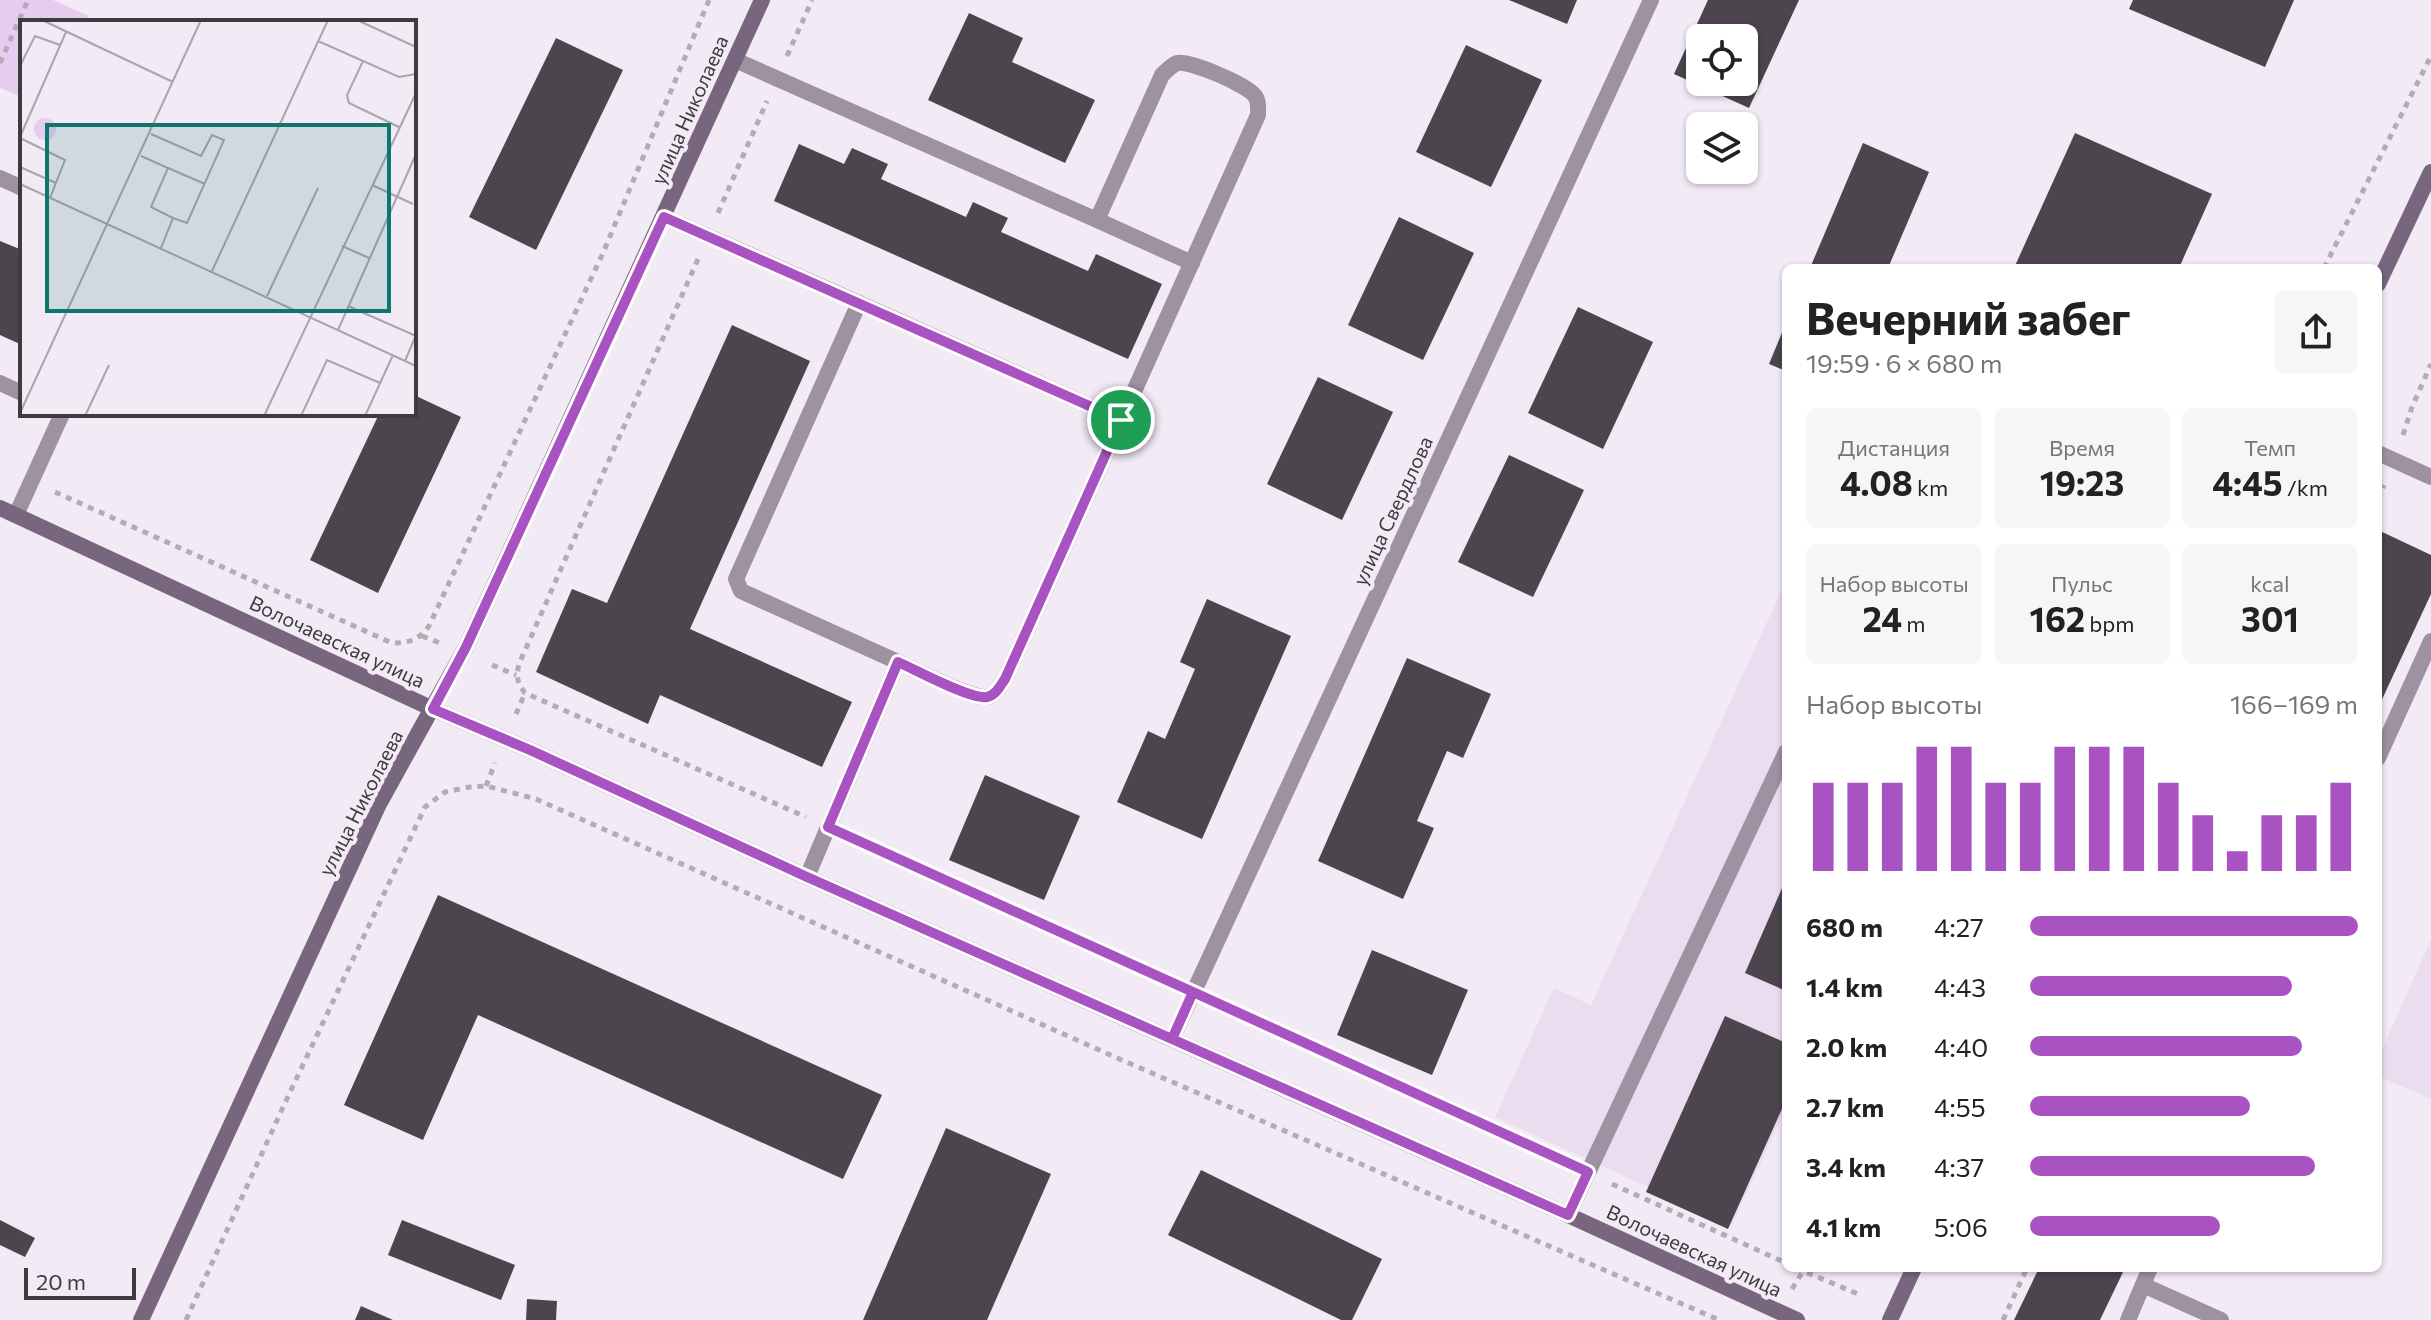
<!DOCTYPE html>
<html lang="ru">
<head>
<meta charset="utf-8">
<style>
	body { margin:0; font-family:Commissioner,sans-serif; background:#f6f6f6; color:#222; height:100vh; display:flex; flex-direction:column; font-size:30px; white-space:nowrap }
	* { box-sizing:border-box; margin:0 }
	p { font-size:26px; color:#767676 }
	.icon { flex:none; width:44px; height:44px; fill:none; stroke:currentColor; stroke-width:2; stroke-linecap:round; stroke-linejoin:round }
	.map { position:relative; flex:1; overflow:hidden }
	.side { position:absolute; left:1782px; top:264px; width:600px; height:1008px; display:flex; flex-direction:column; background:#fff; border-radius:12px; box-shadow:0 2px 6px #0004 }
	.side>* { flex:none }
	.tools { position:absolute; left:1686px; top:24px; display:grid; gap:16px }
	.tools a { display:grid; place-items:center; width:72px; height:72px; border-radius:12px; background:#fff; box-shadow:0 2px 6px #0004; font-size:40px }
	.scale { position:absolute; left:24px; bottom:20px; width:112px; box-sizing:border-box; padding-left:8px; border:4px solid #3e3b3f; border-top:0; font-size:22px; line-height:28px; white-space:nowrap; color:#3e3b3f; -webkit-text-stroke:6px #f2eaf5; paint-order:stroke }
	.pin { position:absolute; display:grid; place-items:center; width:68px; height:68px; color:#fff; margin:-34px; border:4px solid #fff; border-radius:50%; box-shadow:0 2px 8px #0007 }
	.round { display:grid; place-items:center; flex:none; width:84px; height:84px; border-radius:12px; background:#f6f6f6 }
	.overview { display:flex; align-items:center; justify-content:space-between; height:136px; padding:0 24px }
	h1 { font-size:44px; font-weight:700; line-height:60px }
	.stats { display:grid; grid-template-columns:repeat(3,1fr); gap:12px; height:136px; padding:8px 24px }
	.stats div { display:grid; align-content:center; border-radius:12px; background:#f6f6f6; text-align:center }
	.stats b { font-size:34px; font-weight:700 }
	.stats small { font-size:22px; font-weight:400 }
	.stats p { font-size:22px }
	.chart { height:224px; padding:16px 24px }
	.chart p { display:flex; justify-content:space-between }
	.chart svg { width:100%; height:144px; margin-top:8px; stroke:#a953c2; stroke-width:6 }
	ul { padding:0 24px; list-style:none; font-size:26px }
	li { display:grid; grid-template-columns:128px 96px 1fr; align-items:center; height:60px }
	li i { height:20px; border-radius:10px; background:#a953c2 }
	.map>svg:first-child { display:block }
	.built { fill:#ebddef }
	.green { fill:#e8ccf0 }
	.building { fill:#4c454e; fill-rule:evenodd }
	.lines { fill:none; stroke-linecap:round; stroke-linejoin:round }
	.path { stroke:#b3acb5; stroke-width:5; stroke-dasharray:6 6; stroke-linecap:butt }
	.lane { stroke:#9e91a2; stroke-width:16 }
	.street { stroke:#9e91a2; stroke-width:16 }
	.secondary { stroke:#78667e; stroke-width:16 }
	.route-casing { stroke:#fff; stroke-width:16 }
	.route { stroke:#a953c2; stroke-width:10 }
	.labels { text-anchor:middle; stroke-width:8; stroke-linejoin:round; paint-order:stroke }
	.street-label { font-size:20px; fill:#3e3b3f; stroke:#f2eaf5 }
	.inset-road { fill:none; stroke:#aaa4ac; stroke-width:2 }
	.view { fill:#0f766e; fill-opacity:0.15; stroke:#0f766e; stroke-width:4 }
	.inset-edge { fill:none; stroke:#3e3b3f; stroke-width:4 }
</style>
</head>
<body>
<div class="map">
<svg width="2431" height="1320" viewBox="0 0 2431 1320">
	<rect width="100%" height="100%" fill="#f2eaf5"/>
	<g class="built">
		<polygon points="1786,581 1786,1108 1732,1225 1495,1117 1554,988 1591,1005"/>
		<polygon points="2431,939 2431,1099 2378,1076 2378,1059"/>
	</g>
	<polygon class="green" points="0,0 53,0 89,16 86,22 22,22 22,97 0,88"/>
	<g class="building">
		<polygon points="1509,0 1577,0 1567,24"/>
		<path d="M1708,0H1799L1749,108L1674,74ZM1700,38H1744V82H1700Z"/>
		<polygon points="2133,0 2294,0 2265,67 2129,9"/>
		<polygon points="969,13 1023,38 1012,62 1095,100 1065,163 928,100"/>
		<polygon points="556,38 623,70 536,250 469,217"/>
		<polygon points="1466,45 1542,80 1491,187 1416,152"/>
		<polygon points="2075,133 2212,194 2179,268 2014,268"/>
		<polygon points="1863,143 1929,172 1888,268 1810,268"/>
		<polygon points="799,144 844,164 852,148 888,164 881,179 966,217 973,202 1008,218 1001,232 1088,271 1096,254 1162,284 1128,359 774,201"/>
		<polygon points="1399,217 1474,253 1423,360 1348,325"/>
		<polygon points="0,241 22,250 22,345 0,335"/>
		<polygon points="1578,307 1653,342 1603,449 1528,413"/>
		<polygon points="1786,323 1786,371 1769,364"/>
		<polygon points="732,325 810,361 690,629 852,702 822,767 660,695 648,724 536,672 572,589 607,603"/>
		<polygon points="1318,377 1393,412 1342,520 1267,484"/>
		<polygon points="414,395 461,417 378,593 310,560 379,414 414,414"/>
		<polygon points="1509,455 1584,490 1533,597 1458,562"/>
		<polygon points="2378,530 2431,555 2431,594 2378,708"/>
		<polygon points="1207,599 1291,636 1202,839 1117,802 1148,731 1165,739 1195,669 1180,662"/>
		<polygon points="1407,658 1491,694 1463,758 1447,751 1417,821 1434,828 1403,899 1318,861"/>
		<polygon points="985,775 1080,816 1044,900 949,860"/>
		<polygon points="1786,879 1786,991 1745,973"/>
		<polygon points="438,895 882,1095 843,1179 478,1015 423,1140 344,1105"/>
		<polygon points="1372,950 1468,990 1432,1075 1337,1035"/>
		<polygon points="1725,1016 1786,1043 1786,1100 1728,1229 1646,1192"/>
		<polygon points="946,1128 1051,1174 987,1320 863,1320"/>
		<polygon points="1201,1170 1382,1259 1352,1320 1341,1320 1168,1235"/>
		<polygon points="0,1220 35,1238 25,1257 0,1245"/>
		<polygon points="402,1220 515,1265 501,1300 388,1255"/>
		<polygon points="2039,1268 2125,1268 2100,1320 2014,1320"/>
		<polygon points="527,1299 557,1301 556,1320 526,1320"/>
		<polygon points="361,1306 393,1320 355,1320"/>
	</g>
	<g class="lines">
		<g class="path">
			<polyline points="787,56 812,0"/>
			<polyline points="0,63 28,0"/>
			<polyline points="718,213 767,101"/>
			<path d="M698,259L519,664C516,676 517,683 525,693L806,817"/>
			<polyline points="2324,268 2431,56"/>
			<polyline points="2403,435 2412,407 2431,364"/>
			<path d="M55,492L392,643C409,643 419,640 429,626L603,253L709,0"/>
			<polyline points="2378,499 2384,485"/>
			<polyline points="422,636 440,643"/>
			<polyline points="492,665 516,675"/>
			<polyline points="516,714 525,693"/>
			<polyline points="486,786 495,763"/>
			<polyline points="852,837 1170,982"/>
			<polyline points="1216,1002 1563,1161"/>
			<polyline points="1612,1184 1786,1263"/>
			<polyline points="1796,1268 1858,1294"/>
			<polyline points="1792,1289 1805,1268"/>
			<polyline points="186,1320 284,1105 425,807 445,792 470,787 486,786 536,799 1115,1057 1719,1320"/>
			<polyline points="2003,1320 2027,1268"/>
		</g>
		<g class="lane">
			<path d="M735,60L1097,220L1162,75C1166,71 1172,65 1177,63C1189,60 1248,85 1255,96C1259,101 1258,109 1258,115L1005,679C1000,686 996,695 987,697C971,699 916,670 898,662"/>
			<polyline points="0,178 22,188"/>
			<polyline points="664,217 859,303 736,579 741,591 898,662 807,877"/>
			<polyline points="1097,220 1192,263"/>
			<polyline points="859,303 1121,420"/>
			<polyline points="0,383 22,393"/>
			<polyline points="2378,453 2431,477"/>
			<polyline points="16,515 62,414"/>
			<polyline points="2378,758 2431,641"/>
			<polyline points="1568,1215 1786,752"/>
			<polyline points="2143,1285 2221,1320"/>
			<polyline points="2128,1320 2150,1268"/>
		</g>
		<polyline class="street" points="1172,1039 1651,0"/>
		<g class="secondary">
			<polyline points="2378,284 2431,172"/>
			<polyline points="0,508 433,709 530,750 807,877 1568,1215 1797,1320"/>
			<polyline points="141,1320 379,804 466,647 762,0"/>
			<polyline points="1890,1320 1914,1268"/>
		</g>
	</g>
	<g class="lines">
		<g class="route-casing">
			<path id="route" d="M1121,420L664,217L466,647L433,709L530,750L807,877L1172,1039L1193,992L1588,1172L1568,1215L1172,1039L1193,992L828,827L898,662C916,670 971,700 987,697C996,695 1000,686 1005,679L1121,420"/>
		</g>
		<use href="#route" class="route"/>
	</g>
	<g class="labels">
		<g class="street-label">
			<text transform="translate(690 110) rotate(-66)" y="7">улица Николаева</text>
			<text transform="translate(1393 511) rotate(-65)" y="7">улица Свердлова</text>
			<text transform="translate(337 642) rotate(25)" y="7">Волочаевская улица</text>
			<text transform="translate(361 803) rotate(-63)" y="7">улица Николаева</text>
			<text transform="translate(1694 1251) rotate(25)" y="7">Волочаевская улица</text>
		</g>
	</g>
	<g transform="translate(20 20)">
		<rect width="396" height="396" fill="#f2eaf5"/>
		<path d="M14 109a11 11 0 1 1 22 0a11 11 0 1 1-22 0Z" fill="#e8ccf0"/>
		<path class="inset-road" d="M22,0L153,62M337,0L396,27M298,21L379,57L396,54M343,41L327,75L329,83L379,107M0,46L15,16L40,25M131,114L181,136L192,115L204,120L167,203L153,198M0,117L46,12M0,118L45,140L30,178M121,136L148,148L131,187L153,198L141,228M0,147L36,163M148,148L185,164M0,164L396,346M352,165L393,184M322,226L349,238M192,251L308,0M247,276L298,168M328,286L396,316M318,310L396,134M385,341L396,315M0,393L181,0M65,396L89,345M244,396L396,73M281,396L307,340L360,363M345,396L373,335"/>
		<path class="view" d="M27,105H369V291H27Z"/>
		<rect width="396" height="396" class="inset-edge"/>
	</g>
</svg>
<div class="tools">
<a><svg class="icon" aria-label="locate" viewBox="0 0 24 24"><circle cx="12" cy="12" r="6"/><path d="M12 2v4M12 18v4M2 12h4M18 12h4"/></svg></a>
<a><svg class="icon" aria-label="layers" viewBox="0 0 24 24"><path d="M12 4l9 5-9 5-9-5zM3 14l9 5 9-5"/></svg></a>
</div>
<div class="scale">20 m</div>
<div class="pin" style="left:1121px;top:420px;background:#1e9e55"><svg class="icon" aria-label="arrive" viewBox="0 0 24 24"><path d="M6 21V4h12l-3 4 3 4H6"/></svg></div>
<section class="side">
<div class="overview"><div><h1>Вечерний забег</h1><p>19:59 · 6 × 680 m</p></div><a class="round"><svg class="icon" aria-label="share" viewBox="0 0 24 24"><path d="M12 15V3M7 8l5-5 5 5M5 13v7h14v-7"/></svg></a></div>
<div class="stats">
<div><p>Дистанция</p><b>4.08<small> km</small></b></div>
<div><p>Время</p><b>19:23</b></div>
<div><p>Темп</p><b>4:45<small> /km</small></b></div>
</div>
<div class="stats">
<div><p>Набор высоты</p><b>24<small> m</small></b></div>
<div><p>Пульс</p><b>162<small> bpm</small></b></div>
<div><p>kcal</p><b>301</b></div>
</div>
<div class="chart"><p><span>Набор высоты</span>166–169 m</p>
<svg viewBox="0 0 160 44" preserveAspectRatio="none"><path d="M5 44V17M15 44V17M25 44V17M35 44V6M45 44V6M55 44V17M65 44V17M75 44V6M85 44V6M95 44V6M105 44V17M115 44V27M125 44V38M135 44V27M145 44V27M155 44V17"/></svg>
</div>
<ul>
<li><b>680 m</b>4:27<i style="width:100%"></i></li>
<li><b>1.4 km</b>4:43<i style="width:80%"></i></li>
<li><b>2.0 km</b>4:40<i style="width:83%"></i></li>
<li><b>2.7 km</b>4:55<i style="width:67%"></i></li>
<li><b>3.4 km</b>4:37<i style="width:87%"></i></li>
<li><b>4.1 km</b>5:06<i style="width:58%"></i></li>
</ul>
</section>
</div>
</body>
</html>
